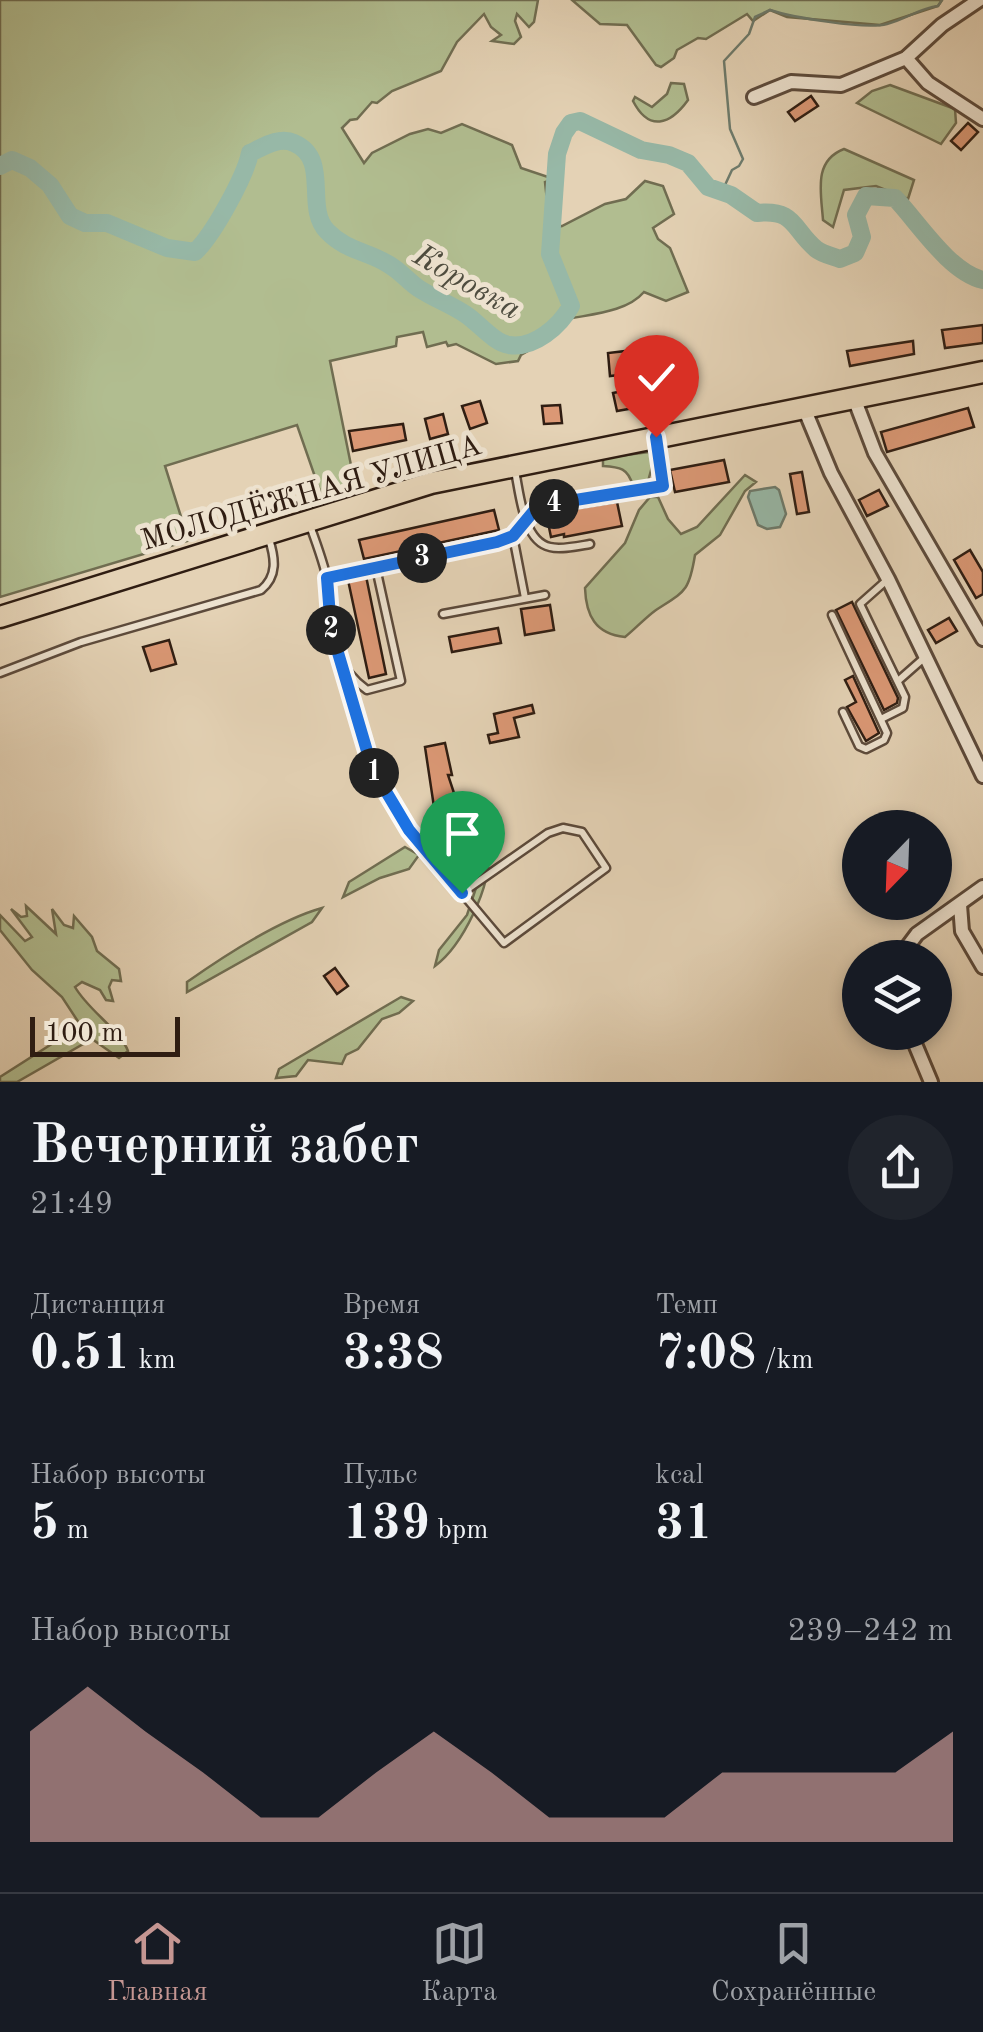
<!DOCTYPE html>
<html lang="ru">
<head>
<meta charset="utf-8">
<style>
	body { margin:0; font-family:"Old Standard TT",serif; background:#20242c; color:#f1f3f6; height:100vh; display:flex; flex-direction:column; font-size:38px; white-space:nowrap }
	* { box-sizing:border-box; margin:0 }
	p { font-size:32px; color:#9ea1a6 }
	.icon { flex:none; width:55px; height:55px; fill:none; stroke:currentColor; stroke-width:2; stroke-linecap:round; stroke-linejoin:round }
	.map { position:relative; height:1082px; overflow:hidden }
	.details { display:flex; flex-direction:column; background:#171b24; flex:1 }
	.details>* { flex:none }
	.needle { width:65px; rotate:203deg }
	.tools { position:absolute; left:842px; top:810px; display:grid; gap:20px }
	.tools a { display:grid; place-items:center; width:110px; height:110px; border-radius:50%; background:#171b24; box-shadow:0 5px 15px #0003; font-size:50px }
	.scale { position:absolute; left:30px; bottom:25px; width:150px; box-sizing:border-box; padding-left:10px; border:5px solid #2f1d12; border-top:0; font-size:28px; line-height:35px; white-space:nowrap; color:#2f1d12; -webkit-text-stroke:8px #ede2cf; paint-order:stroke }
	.pin { position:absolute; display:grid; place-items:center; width:85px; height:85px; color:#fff; margin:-102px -42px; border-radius:50% 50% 50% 0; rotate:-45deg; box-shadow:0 0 10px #0007 }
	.pin .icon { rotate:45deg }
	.km { position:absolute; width:50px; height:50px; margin:-25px; border-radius:50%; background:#222; color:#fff; font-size:28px; line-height:50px; text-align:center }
	.round { display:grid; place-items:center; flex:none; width:105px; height:105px; border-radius:52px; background:#20242c }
	.summary { display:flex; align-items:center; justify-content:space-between; height:170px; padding:0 30px }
	h1 { font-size:55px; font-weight:700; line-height:75px }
	.metrics { display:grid; grid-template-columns:repeat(3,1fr); gap:15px; height:170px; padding:10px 30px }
	.metrics div { display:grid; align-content:center }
	.metrics b { font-size:50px; font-weight:700 }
	.metrics small { font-size:28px; font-weight:400 }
	.metrics p { font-size:28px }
	.chart { height:280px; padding:20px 30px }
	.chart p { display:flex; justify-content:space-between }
	.chart svg { width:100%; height:180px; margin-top:10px; fill:#c59692; opacity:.7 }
	.menu { display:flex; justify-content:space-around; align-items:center; height:140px; border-top:2px solid #363941; background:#171b24; font-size:28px; color:#9ea1a6 }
	.menu a { display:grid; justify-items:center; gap:5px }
	.menu .on { color:#c59692 }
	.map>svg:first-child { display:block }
	.green { fill:#b1bd90; stroke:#706d51; stroke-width:2.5 }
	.water { fill:#97b8a7; stroke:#6d7a6b; stroke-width:2.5 }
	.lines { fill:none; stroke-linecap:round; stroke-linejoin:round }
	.stream { stroke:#6d7a6b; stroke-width:2.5 }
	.river { stroke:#97b8a7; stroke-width:18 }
	.building { fill:#db9875; stroke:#2f1d12; stroke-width:2.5 }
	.lane-casing { stroke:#5c4a3b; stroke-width:11 }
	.street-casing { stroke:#5c4a3b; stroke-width:18 }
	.primary-casing { stroke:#2f1d12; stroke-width:25 }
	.lane { stroke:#ede2cf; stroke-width:6 }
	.street { stroke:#ede2cf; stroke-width:12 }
	.primary { stroke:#e4d2b5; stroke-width:20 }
	.route-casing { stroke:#fff; stroke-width:20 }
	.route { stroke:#1a73e8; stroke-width:12 }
	.labels { text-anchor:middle; stroke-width:10; stroke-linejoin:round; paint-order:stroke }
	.street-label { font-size:30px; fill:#2f1d12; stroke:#ede2cf }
	.water-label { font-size:32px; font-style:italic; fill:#4e4c3f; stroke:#ede2cf }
</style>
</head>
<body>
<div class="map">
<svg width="983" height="1082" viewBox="0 0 983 1082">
	<rect width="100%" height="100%" fill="#e4d2b5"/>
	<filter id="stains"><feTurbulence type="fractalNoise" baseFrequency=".002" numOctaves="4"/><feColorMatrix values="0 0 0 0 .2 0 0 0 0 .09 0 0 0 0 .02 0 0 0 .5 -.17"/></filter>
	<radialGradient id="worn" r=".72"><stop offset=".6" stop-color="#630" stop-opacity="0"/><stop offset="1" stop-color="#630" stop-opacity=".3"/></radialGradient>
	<g class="green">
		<path d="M0,0H538L534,22L529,27L517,14L515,21L521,37L514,44L492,41L501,35L491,27L484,14L457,42L441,71L392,91L377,103L372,102L357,119L350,120L342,128L364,163L372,153L410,134L428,129L441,133L462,124L512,145L521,168L554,179L545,182L550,228L562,226L605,204L626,199L645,181L663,186L674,214L653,228L658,239L670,248L688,292L666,301L644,292C626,313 589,314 563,320L552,337L521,355L518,361L496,364L456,344L448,346L446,342L427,347L423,332L397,337L396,346L330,361L355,485L321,494L297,425L165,466L183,523L180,531L187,541L0,597Z"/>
		<polygon points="572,0 942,0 938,6 880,25 787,17 770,10 753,21 747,14 706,39 698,38 677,50 674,58 661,67 656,65 627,25 600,24"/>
		<path d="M671,83L684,84L688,100C670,125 649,132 633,101L635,97L652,107L667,94Z"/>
		<polygon points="890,85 955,109 956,123 941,144 857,103 872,91"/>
		<path d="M844,149L914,180L908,199L876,186L844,190L833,227L823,220C821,192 813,161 844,149Z"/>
		<path d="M649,452L653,463L647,485L633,486C628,468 620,467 603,466V458Z"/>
		<path d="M745,475L756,482L745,491L720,535L695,555C689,592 685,591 656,610C645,618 635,629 625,637C595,634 586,615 585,588L625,543L639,510L650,497H658L668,519L681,534L697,527Z"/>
		<polygon points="405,847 419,855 409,869 380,878 343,897 349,882"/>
		<path d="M488,852C492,886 462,946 435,966L439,950L467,915Z"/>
		<path d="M26,906L56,934L52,909L64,925L73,928L74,916L92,937L97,951L119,969L121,981L112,980L109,987L113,1001L106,1000L100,990L82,982L75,987C88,1010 120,1030 128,1051L119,1058L92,1039L17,1082H0V1077L72,1031L79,1023L62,997L32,970L0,930V915L25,941L32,937L11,909L21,917L27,916Z"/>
		<path d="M322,908L312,922L187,992V982C224,956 279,920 322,908Z"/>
		<polygon points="401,997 413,1001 399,1013 382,1019 358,1049 346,1055 342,1064 308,1060 296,1076 276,1078 279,1069"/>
	</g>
	<polygon class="water" points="775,487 779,490 786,514 780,527 767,529 758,525 748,497 750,491"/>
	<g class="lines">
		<path class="stream" d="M717,191L715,185H725L732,170L739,166L743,159L730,129L724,61L749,34L755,17L770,10C792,17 865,30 887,24C906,19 920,8 938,6L942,0"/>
		<path class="river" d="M0,166L12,160L30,168L50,185L70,216L85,223H107L167,248L195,252C213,235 245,177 250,153C263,147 279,136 294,143C331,159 304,207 327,231C346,251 367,251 388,264C399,270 407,280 418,288C433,298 450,304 465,314C479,323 493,342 509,345C534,349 560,326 571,306L550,254L557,154L564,133L571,123L580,121L641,150L669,155L688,163L708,187L731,195L757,213C796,209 792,229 816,249C822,254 832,256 840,259L855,253L862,237L856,215L866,196L895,198C918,222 949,272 983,280"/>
	</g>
	<g class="building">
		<polygon points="811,96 818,106 795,121 788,112"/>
		<polygon points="968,123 978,132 961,150 951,141"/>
		<polygon points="983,325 983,343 945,348 942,330"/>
		<polygon points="913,341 914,354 850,366 847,351"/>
		<polygon points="626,351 627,358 654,354 655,362 628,366 628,374 610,376 608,353"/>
		<polygon points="637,388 640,407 617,411 613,393"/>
		<polygon points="480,401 487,423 470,429 462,406"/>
		<polygon points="560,405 562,423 544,424 542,406"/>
		<polygon points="968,408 974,427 887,452 881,432"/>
		<polygon points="443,414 448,434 430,439 425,419"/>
		<polygon points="403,424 406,440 353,451 349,431"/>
		<polygon points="724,460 729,482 675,492 670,470"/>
		<polygon points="802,472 809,512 797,514 790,474"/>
		<polygon points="879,490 888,506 867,516 859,500"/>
		<polygon points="617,502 622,526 564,537 564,534 551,537 546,513"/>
		<polygon points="494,510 499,530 364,559 359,540"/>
		<polygon points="970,550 983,572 983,594 976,598 954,560"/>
		<polygon points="366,576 386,674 369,678 348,580"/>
		<polygon points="852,602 898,698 897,703 884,710 836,610"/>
		<polygon points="550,605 554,630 525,635 521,609"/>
		<polygon points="949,618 957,631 936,643 928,630"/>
		<polygon points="498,628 501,643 452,652 449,637"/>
		<polygon points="169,640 176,664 151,671 143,647"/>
		<polygon points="853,676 879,733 866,741 847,707 856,702 845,680"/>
		<polygon points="532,705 534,713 514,718 519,737 490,743 488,735 498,733 494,714"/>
		<polygon points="445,743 452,775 448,775 457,802 434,807 425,747"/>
		<polygon points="335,968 348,986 337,994 324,976"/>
	</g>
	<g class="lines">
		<g class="lane-casing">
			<g id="lane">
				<path d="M515,471C520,494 523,541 550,547C561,550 578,546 590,544"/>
				<path d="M309,523C316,542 324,563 328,583C335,627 326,660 367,690L401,681L376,568"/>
				<polyline points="513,536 538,506 663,486 657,444"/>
				<polyline points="327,578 513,536 525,598"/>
				<polyline points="443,614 545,595"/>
				<polyline points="832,615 887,733 884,740 866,749 859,746 843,712"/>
				<polyline points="339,661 372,769 409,830 504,943 606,868 582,832 563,828 548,833 462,893"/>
				<path d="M0,673L81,642L261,590C278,576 275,558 269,539"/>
				<polyline points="899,680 924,658"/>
				<polyline points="881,719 903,708 905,697 860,604 887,580"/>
			</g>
		</g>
		<g class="street-casing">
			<g id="street">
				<polyline points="906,58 928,83 983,119"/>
				<polyline points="754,97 791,82 841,85 906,58 942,25 979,0"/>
				<polyline points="854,398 875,453 983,639"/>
				<polyline points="804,408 831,473 888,579 983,776"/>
				<polyline points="960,905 962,931 983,967"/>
				<polyline points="899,958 917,934 983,887"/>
				<polyline points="910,1032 931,1082"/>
			</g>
		</g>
		<g class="primary-casing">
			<polyline id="primary" points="0,617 431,483 983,372"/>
		</g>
		<use href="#lane" class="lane"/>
		<use href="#street" class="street"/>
		<use href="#primary" class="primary"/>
	</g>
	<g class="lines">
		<g class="route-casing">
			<polyline id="route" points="462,893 409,830 372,768 331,629 327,578 497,542 513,536 538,506 663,486 656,437"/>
		</g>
		<use href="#route" class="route"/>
	</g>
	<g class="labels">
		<g class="street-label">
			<text transform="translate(311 492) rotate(-16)" y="10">МОЛОДЁЖНАЯ УЛИЦА</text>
		</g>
		<g class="water-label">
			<text transform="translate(468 281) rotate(30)" y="11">Коровка</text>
		</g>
	</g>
	<rect width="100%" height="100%" filter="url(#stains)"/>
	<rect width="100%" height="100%" fill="url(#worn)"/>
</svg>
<div class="tools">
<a><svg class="needle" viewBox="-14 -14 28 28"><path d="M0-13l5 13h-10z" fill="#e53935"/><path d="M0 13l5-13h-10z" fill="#9ea1a6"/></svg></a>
<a><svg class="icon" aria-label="layers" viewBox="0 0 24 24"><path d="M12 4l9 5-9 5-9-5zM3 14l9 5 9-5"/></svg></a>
</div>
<div class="scale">100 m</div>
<div class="pin" style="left:462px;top:893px;background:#1e9e55"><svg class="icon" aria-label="arrive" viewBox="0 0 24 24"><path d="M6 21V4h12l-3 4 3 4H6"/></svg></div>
<div class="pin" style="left:656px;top:437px;background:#d93025"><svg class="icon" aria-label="check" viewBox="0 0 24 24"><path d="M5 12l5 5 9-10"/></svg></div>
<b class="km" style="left:374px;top:773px">1</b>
<b class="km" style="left:331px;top:630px">2</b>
<b class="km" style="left:422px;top:558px">3</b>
<b class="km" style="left:554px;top:504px">4</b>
</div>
<section class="details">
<div class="summary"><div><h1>Вечерний забег</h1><p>21:49</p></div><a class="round"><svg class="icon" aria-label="share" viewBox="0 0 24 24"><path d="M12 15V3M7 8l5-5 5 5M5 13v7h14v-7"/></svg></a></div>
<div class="metrics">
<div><p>Дистанция</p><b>0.51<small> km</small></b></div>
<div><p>Время</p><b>3:38</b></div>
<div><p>Темп</p><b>7:08<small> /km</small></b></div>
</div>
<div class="metrics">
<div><p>Набор высоты</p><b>5<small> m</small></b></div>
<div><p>Пульс</p><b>139<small> bpm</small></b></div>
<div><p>kcal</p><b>31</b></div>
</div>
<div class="chart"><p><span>Набор высоты</span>239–242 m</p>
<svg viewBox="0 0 160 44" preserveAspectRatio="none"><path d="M0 44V17L10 6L20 17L30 27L40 38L50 38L60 27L70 17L80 27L90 38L100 38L110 38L120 27L130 27L140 27L150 27L160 17V44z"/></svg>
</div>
</section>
<nav class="menu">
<a class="on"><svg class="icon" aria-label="home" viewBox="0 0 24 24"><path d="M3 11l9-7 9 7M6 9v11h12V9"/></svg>Главная</a>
<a><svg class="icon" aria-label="map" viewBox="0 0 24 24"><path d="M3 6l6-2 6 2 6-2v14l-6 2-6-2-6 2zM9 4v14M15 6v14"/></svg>Карта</a>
<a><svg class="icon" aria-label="saved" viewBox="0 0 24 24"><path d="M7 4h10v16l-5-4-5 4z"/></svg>Сохранённые</a>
</nav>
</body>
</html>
